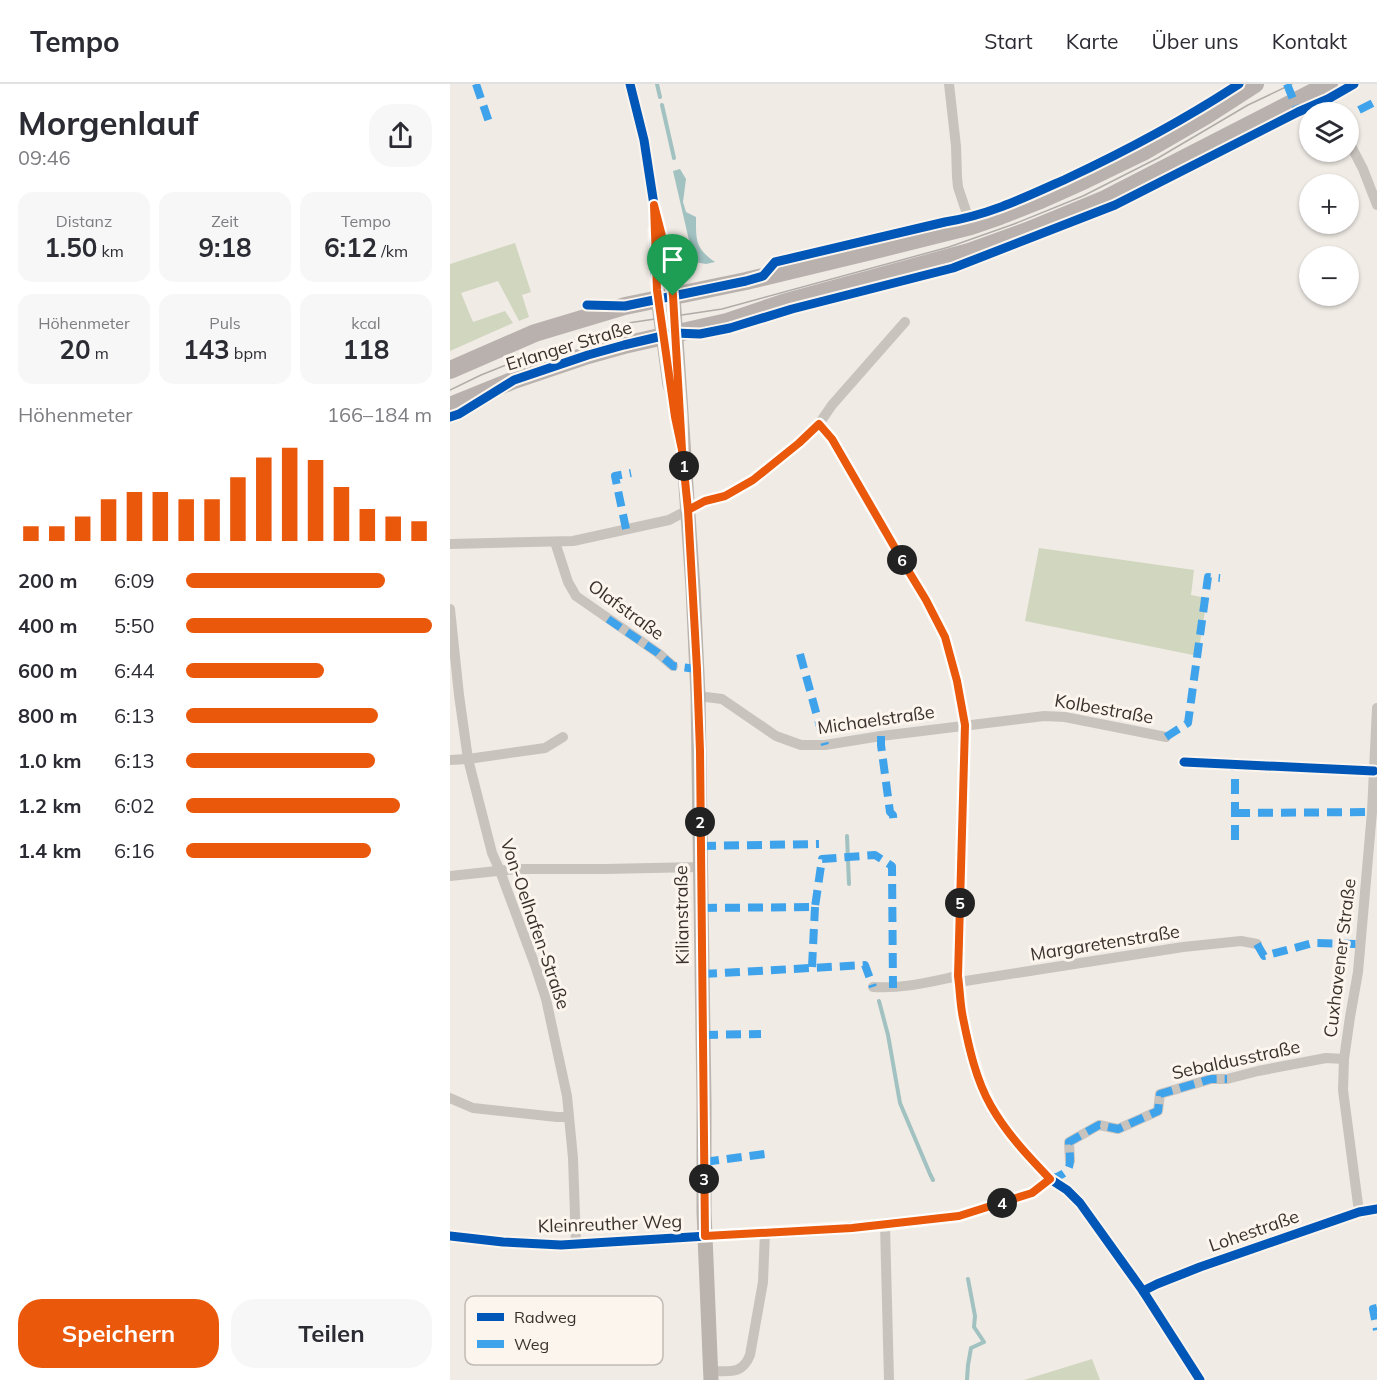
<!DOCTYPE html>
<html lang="de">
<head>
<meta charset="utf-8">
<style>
	body { margin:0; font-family:Mulish,sans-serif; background:#f7f7f7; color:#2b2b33; height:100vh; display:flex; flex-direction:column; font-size:22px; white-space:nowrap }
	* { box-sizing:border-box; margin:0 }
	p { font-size:20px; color:#7c7c81 }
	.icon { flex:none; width:33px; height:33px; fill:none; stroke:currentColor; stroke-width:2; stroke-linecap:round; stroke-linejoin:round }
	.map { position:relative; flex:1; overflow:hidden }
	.details { display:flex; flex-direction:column; background:#fff; width:450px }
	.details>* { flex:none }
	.fabs { position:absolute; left:849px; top:18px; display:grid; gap:12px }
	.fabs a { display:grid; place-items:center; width:60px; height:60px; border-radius:50%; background:#fff; box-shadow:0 2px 4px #0004; font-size:30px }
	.pin { position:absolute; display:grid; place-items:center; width:51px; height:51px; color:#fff; margin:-62px -26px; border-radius:50% 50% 50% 0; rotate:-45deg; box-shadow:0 0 6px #0007 }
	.pin .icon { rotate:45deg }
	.km { position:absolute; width:30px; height:30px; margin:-15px; border-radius:50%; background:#222; color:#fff; font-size:16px; line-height:30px; text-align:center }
	.round { display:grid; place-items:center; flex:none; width:63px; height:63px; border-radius:24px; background:#f7f7f7 }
	.headline { display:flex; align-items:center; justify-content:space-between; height:102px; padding:0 18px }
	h1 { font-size:33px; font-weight:700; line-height:45px }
	.figures { display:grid; grid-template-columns:repeat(3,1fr); gap:9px; height:102px; padding:6px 18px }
	.figures div { display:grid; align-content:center; border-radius:15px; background:#f7f7f7; text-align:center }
	.figures b { font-size:26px; font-weight:700 }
	.figures small { font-size:16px; font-weight:400 }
	.figures p { font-size:16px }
	.chart { height:168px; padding:12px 18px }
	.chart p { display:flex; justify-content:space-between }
	.chart svg { width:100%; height:108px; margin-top:6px; stroke:#ea580c; stroke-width:6 }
	.action { display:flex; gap:12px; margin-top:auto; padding:12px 18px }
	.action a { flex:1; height:69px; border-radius:24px; background:#ea580c; color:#fff; font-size:24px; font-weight:700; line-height:69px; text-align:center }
	.action a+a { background:#f7f7f7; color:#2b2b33 }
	ul { padding:0 18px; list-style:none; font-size:20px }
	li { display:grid; grid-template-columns:96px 72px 1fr; align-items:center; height:45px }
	li i { height:15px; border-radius:8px; background:#ea580c }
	header { display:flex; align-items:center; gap:36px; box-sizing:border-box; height:84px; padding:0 30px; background:#fff; border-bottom:2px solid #e1e1e2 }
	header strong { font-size:28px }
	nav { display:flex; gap:33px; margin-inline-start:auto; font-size:21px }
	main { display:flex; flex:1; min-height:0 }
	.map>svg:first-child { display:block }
	.green { fill:#d1d6bf }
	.water { fill:#a1c2c1 }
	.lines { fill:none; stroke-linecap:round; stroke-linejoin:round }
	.stream { stroke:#a1c2c1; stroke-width:4 }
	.street { stroke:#c9c3be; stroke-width:10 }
	.secondary { stroke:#bab3ae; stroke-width:15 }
	.primary { stroke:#b8b1ad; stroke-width:18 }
	.tram { stroke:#b1aca8; stroke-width:1.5 }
	.quiet { stroke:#3fa3eb; stroke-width:8; stroke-dasharray:15 8; stroke-linecap:butt }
	.cycleway-casing { stroke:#fbf5ee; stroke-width:13 }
	.cycleway { stroke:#0057b8; stroke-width:9 }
	.route-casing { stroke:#fff; stroke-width:12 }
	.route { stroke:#ea580c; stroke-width:8 }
	.labels { text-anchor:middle; stroke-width:6; stroke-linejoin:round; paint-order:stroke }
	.street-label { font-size:18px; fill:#3b302b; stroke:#fbf5ee }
	.key { fill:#fbf5ee; stroke:#c1bab4; stroke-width:1.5 }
	.key-label { font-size:16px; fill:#3b302b }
</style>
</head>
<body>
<header>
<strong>Tempo</strong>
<nav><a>Start</a><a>Karte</a><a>Über uns</a><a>Kontakt</a></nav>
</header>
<main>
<section class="details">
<div class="headline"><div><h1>Morgenlauf</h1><p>09:46</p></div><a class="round"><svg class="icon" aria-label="share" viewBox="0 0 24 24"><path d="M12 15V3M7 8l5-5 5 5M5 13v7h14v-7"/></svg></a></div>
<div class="figures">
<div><p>Distanz</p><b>1.50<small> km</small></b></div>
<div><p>Zeit</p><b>9:18</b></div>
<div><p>Tempo</p><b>6:12<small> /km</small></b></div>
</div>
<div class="figures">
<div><p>Höhenmeter</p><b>20<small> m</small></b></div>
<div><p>Puls</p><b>143<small> bpm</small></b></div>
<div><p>kcal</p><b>118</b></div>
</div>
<div class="chart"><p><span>Höhenmeter</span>166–184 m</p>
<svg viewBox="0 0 160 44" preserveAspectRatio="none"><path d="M5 44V38M15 44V38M25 44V34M35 44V27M45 44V24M55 44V24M65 44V27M75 44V27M85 44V18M95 44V10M105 44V6M115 44V11M125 44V22M135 44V31M145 44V34M155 44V36"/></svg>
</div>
<ul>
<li><b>200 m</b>6:09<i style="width:81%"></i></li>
<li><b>400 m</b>5:50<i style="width:100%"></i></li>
<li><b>600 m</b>6:44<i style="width:56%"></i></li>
<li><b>800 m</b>6:13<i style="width:78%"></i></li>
<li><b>1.0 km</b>6:13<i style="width:77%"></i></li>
<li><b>1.2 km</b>6:02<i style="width:87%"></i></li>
<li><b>1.4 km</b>6:16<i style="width:75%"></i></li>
</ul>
<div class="action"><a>Speichern</a><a>Teilen</a></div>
</section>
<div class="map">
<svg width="927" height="1296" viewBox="0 0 927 1296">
	<rect width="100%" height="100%" fill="#f0ebe5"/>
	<g class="green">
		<polygon points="65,159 81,208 72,211 79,233 69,237 48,197 11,209 23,238 55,227 63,239 0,267 0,180"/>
		<polygon points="589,464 744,486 741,511 757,514 748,572 575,537"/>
		<polygon points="642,1275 650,1296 574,1296"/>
	</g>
	<path class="water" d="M230,85L236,95L233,118L236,128L246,133C246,156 245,164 265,178L256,180L244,178L223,87Z"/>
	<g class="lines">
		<g class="stream">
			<polyline points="207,0 210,13"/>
			<polyline points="212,21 224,74"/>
			<polyline points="397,752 399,800"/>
			<polyline points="429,917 438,951 450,1019 480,1090 483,1096"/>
			<polyline points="517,1296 518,1281 521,1264 534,1258 524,1243 525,1232 518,1195"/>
		</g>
		<g class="street">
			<polyline points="180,0 194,56 204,121 220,183 223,212"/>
			<polyline points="499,0 506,62 507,93 508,103 521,142"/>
			<polyline points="874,3 885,28"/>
			<polyline points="898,56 913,85 927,121"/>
			<polyline points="204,139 205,190 208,214"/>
			<polyline points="369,340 382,355 456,483 476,516 495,553 507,597 515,641 508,892 512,931 519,962 529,994 541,1022 561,1052 583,1077 600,1095 617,1106 630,1119 693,1207 750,1296"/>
			<polyline points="105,458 118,498 126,512 208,569 223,582"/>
			<polyline points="0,460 123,457 219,436 255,417 275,412 311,390 349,359 369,340 382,321 455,238"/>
			<polyline points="0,525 9,611 18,675 42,769 50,787 85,881 96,915 117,1012 123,1074 126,1160"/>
			<polyline points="248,612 272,615 326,652 351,661 375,661 431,652 594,632 615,633 716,653"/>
			<polyline points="0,676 18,675 95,664 113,653"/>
			<polyline points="0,792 66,785 154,785 251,783"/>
			<polyline points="509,898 733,863 791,857 807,860"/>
			<path d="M423,903C453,905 479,898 508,892"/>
			<polyline points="0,1014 23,1024 107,1033 119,1033"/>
			<polyline points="620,1077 619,1058 649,1041 668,1045 708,1027 710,1010 761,995 777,995 808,987 876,974 894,975"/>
			<polyline points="909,1128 893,1006 894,975 900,933 908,888 922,728 927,624"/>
			<polyline points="435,1141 439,1296"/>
			<polyline points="0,1152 53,1158 111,1161 435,1141 509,1132 582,1109 600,1095"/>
			<polyline points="693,1207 707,1200 750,1183 909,1128 927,1125"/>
			<path d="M261,1287C280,1287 292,1291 300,1271L313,1198L315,1148"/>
		</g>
		<g class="secondary">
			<polyline points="223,212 243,504 248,612 254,1018 254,1128 261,1296"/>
			<polyline points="208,214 220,301"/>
		</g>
		<g class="primary">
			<polyline points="0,286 85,249 175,222 296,197 421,167 521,142 550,132 588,117 635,96 693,68 757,31 805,0"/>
			<polyline points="0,322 64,296 138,271 174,261 277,238 333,219 519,168 577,147 655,115 879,0"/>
		</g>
		<polyline class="tram" points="0,306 31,291 96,265 178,239 272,225 499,163 564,140 633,112 708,74 798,21 842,0"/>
		<g class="quiet">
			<polyline points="26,0 40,41"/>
			<polyline points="837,0 848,28"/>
			<polyline points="909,26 927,17"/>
			<polyline points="176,445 165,392 181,389"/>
			<polyline points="158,535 208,569 223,582 247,585"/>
			<polyline points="350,570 375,661"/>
			<polyline points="431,652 431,661 440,728 443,731 444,742"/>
			<polyline points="716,653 738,639 758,493 770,494"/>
			<polyline points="785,729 922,728"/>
			<polyline points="785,756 785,681"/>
			<polyline points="251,762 369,760"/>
			<polyline points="252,824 365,823 372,775 425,771 442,782 443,904"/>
			<polyline points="807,860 814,872 863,859 911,860"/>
			<polyline points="362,883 365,823"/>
			<polyline points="252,890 415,881 423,903"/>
			<polyline points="253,951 311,950"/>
			<polyline points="254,1078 315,1070"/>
			<path d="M600,1095C625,1088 620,1080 619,1058L649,1041L668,1045L708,1027L710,1010L761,995H777"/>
			<polyline points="927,1224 923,1225 927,1246"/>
		</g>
		<g class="cycleway-casing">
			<g id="cycleway">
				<polyline points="180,0 194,56 204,121 220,183 231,331 232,366 238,426 255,417 275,412 303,396 349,359 369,340 382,355 456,483 476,516 495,553 507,597 515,641 508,892 512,931 519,962 529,994 541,1022 561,1052 583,1077 600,1095 617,1106 630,1119 693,1207 750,1296"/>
				<polyline points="204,145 205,190 220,303"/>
				<path d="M137,221L175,222L296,197L313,192L325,178L495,138C539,131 576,113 616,95C676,67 734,36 789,0"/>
				<polyline points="0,333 9,330 64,296 138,271 174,261 225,249 250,250 280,244 342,225 503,184 665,121 848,28 878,15 904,0"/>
				<polyline points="734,678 924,687"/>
				<polyline points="0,1152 53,1158 111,1161 435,1141 509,1132 582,1109 600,1095"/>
				<polyline points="693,1207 707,1200 750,1183 909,1128 927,1125"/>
			</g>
		</g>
		<use href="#cycleway" class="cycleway"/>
	</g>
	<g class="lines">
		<g class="route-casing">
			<path id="route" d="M223,212L220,183L204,121L207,206L225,333L232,366L238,426L247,585L250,667L255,1152L402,1144L509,1132L582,1109L600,1095C578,1072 557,1050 541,1022C526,996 519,964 513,934C510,920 510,906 508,892L515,641L507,597L495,553L476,516L456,483L382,355L369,340L349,359L303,396L275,412L255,417L238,426L232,366L223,212"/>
		</g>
		<use href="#route" class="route"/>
	</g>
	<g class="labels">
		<g class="street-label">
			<text transform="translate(119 262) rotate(-17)" y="6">Erlanger Straße</text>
			<text transform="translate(176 526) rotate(36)" y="6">Olafstraße</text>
			<text transform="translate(654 625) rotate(10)" y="6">Kolbestraße</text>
			<text transform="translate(426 636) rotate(-8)" y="6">Michaelstraße</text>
			<text transform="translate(232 831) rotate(-91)" y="6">Kilianstraße</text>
			<text transform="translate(85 840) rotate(71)" y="6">Von-Oelhafen-Straße</text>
			<text transform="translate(655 859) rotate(-9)" y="6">Margaretenstraße</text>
			<text transform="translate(890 874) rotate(-83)" y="6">Cuxhavener Straße</text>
			<text transform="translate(786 976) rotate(-12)" y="6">Sebaldusstraße</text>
			<text transform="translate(160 1140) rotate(-2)" y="6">Kleinreuther Weg</text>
			<text transform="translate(804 1147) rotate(-19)" y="6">Lohestraße</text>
		</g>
	</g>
	<rect x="15" y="1212" width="198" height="69" rx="9" class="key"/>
	<rect x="27" y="1229" width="27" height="8" fill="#0057b8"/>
	<rect x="27" y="1256" width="27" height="8" fill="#3fa3eb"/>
	<g class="key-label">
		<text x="64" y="1239">Radweg</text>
		<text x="64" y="1266">Weg</text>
	</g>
</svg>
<div class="fabs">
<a><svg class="icon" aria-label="layers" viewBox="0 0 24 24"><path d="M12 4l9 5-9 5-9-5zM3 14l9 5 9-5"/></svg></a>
<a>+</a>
<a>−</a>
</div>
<div class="pin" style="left:223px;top:212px;background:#1e9e55"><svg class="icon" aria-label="arrive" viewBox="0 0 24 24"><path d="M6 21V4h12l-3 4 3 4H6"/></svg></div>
<b class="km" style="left:234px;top:382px">1</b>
<b class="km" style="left:250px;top:738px">2</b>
<b class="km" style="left:254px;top:1095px">3</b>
<b class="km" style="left:552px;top:1119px">4</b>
<b class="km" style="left:510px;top:819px">5</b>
<b class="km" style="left:452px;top:476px">6</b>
</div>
</main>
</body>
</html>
